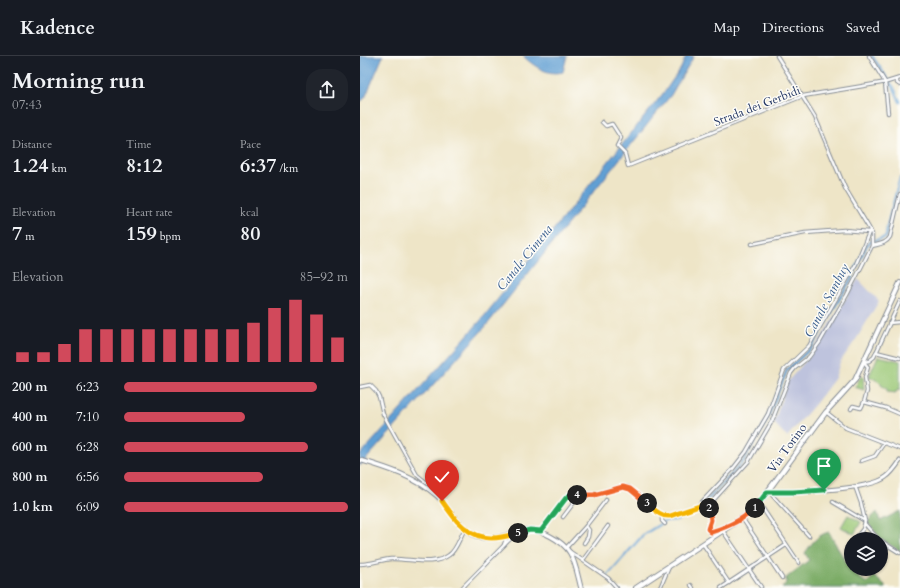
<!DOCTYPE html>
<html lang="en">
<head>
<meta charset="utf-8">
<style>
	body { margin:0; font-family:Cardo,serif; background:#20242c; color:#f1f3f6; height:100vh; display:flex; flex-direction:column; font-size:15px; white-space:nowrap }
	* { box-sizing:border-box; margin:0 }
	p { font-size:13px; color:#9ea1a6 }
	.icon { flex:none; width:22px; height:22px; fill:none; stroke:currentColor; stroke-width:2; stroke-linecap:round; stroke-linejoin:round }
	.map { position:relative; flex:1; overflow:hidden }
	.side { display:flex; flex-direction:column; background:#171b24; width:360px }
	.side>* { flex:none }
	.fabs { position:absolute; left:484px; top:476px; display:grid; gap:8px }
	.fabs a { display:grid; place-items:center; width:44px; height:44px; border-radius:50%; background:#171b24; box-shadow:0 1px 3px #0004; font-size:20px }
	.pin { position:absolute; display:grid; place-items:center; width:34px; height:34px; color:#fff; margin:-41px -17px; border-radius:50% 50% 50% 0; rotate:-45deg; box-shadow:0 0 4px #0007 }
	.pin .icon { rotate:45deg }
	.km { position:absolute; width:20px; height:20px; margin:-10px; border-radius:50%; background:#222; color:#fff; font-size:11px; line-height:20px; text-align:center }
	.round { display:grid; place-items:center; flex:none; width:42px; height:42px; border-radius:16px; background:#20242c }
	.summary { display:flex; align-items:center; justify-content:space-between; height:68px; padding:0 12px }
	h1 { font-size:22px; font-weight:700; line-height:30px }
	.metrics { display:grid; grid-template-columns:repeat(3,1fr); gap:6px; height:68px; padding:4px 12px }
	.metrics div { display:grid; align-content:center }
	.metrics b { font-size:20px; font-weight:700 }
	.metrics small { font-size:11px; font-weight:400 }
	.metrics p { font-size:11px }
	.chart { height:112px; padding:8px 12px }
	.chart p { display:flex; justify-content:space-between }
	.chart svg { width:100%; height:72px; margin-top:4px; stroke:#d1495b; stroke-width:6 }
	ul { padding:0 12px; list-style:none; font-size:13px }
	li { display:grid; grid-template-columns:64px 48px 1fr; align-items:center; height:30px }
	li i { height:10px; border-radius:5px; background:#d1495b }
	header { display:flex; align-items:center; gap:24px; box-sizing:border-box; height:56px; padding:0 20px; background:#171b24; border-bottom:1px solid #363941 }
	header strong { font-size:19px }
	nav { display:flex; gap:22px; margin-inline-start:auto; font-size:14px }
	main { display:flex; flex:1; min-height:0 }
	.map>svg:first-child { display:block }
	.industrial { fill:#bec3dd }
	.green { fill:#9ac775; stroke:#5a7b6a }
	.forest { fill:#7bac66; stroke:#4b6e62 }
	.water { fill:#619fd3; stroke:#3e6798 }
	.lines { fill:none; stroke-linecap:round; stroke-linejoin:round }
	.stream { stroke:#619fd3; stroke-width:1 }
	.canal { stroke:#619fd3; stroke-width:2.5 }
	.minor-casing { stroke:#848a92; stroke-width:4.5 }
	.tertiary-casing { stroke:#848a92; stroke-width:5 }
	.secondary-casing { stroke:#848a92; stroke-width:5.5 }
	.primary-casing { stroke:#848a92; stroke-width:6 }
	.minor { stroke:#fff; stroke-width:2.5 }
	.tertiary { stroke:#fff; stroke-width:3 }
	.secondary { stroke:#fff; stroke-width:3.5 }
	.primary { stroke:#fff; stroke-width:4 }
	.split-1-casing { stroke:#fff; stroke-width:8 }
	.split-2-casing { stroke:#fff; stroke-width:8 }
	.split-3-casing { stroke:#fff; stroke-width:8 }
	.split-4-casing { stroke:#fff; stroke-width:8 }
	.split-5-casing { stroke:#fff; stroke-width:8 }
	.split-6-casing { stroke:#fff; stroke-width:8 }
	.split-1 { stroke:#22a559; stroke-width:5 }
	.split-2 { stroke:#f0652b; stroke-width:5 }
	.split-3 { stroke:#f5b400; stroke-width:5 }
	.split-4 { stroke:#f0652b; stroke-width:5 }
	.split-5 { stroke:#22a559; stroke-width:5 }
	.split-6 { stroke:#f5b400; stroke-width:5 }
	.labels { text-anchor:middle; stroke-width:3; stroke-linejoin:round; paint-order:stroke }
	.street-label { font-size:12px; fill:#1b2f5e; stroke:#fdfcf7 }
	.water-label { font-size:13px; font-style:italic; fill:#375c8d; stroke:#fdfcf7 }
</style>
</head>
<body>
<header>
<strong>Kadence</strong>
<nav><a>Map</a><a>Directions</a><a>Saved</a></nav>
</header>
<main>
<section class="side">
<div class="summary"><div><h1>Morning run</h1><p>07:43</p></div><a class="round"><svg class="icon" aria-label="share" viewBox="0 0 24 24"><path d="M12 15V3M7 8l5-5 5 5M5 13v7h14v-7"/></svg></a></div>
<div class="metrics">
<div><p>Distance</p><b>1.24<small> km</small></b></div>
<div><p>Time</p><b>8:12</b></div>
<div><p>Pace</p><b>6:37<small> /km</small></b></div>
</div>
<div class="metrics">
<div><p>Elevation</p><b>7<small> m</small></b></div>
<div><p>Heart rate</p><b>159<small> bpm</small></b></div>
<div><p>kcal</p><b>80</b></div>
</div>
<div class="chart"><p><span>Elevation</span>85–92 m</p>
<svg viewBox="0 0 160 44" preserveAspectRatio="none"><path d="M5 44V38M15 44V38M25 44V33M35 44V24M45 44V24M55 44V24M65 44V24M75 44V24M85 44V24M95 44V24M105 44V24M115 44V20M125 44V11M135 44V6M145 44V15M155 44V29"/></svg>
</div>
<ul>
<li><b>200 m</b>6:23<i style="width:86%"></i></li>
<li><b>400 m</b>7:10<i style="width:54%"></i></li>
<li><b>600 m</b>6:28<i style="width:82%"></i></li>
<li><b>800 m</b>6:56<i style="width:62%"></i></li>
<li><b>1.0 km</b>6:09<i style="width:100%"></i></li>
</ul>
</section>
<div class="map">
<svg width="540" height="532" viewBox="0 0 540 532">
	<rect width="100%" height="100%" fill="#fdfcf7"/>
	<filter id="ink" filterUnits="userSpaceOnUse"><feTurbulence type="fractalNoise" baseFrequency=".025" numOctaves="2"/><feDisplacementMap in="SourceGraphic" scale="8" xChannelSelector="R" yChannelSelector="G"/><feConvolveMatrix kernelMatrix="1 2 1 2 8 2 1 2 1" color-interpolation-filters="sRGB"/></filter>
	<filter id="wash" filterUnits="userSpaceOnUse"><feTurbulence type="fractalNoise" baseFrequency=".012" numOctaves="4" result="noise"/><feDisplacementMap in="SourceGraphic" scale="16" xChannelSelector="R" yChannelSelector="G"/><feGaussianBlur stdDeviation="0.9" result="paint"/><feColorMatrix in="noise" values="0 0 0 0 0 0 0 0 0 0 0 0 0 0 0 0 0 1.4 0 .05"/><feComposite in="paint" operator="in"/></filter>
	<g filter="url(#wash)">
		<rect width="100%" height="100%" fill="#eee5c7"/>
		<polygon class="industrial" points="498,223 519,245 497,282 480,306 475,322 456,347 427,381 414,367 427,326 449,301"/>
		<g class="green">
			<polygon points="518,300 540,305 540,334 536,335 536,337 527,336 527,333 521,329 521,327 509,320"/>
			<polygon points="501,320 503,321 504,334 495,331"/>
			<polygon points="488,459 501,466 494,478 481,471"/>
		</g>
		<g class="forest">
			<polygon points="540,455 540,495 521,483 507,466 517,456 520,465"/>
			<path d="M469,476C477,491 492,520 507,527L514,520L525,530V532H422L426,527V522L449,504L445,497C452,487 457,479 469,476Z"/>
		</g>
		<g class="water">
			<polygon points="0,0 23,0 5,42 0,46"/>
			<path d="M163,0H207L203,16C187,20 174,10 163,0Z"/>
			<polygon points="326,0 334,0 311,39 126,270 0,410 0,399 121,264 305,35 321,12"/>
		</g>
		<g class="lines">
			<polyline class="stream" points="539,0 540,1"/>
			<g class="canal">
				<polyline points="512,0 534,32 540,46"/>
				<polyline points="247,520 283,479 305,465 316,464 336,456 383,406 407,364 427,314 451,292 492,221 507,189 510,186 526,181 527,170 540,122"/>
			</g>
		</g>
	</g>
	<g filter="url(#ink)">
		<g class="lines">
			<g class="minor-casing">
				<g id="minor">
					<polyline points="509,0 525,26 528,57"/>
					<polyline points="537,24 537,27 540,29"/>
					<polyline points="242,66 246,70 252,68 261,82 257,90 265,98 268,110 443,40 527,26 540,22"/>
					<polyline points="392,188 445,177 484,174 509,176"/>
					<path d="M512,190C519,188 526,188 530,181L540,138"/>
					<polyline points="540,245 514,301 509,305 504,306 508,311 505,321 507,335 504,346 526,352 540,358"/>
					<polyline points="529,267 540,266"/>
					<polyline points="516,296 540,302"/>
					<polyline points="0,331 10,329 16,335 19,341 23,358 57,419 77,435 83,446"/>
					<polyline points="491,353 493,350 501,352 504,346"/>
					<polyline points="466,356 486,372 540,393"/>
					<polyline points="501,405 515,400 524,387"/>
					<polyline points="77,435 89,427"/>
					<polyline points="411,436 412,439 449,480"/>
					<polyline points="473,446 505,465 501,447 495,430"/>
					<polyline points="399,447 439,507"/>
					<polyline points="338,450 372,414 386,396 408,358 424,314 449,290 496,208 510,174"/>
					<polyline points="302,459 302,465 305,468"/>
					<polyline points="203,461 219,440"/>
					<polyline points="382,462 422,522"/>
					<polyline points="505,468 518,483"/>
					<polyline points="368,469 350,476 348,473 351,464 349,452 349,449 388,406 412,365 431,317 435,312 449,301 460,286 487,239 512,190 512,178 509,172 485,132 455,61 417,0"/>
					<polyline points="226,470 246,444"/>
					<path d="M181,475L206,442C214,437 225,440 234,439C245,437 256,430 268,431L300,458L308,460L351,446"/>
					<polyline points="363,475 401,531"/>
					<polyline points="495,483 503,473 505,465"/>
					<polyline points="521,485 540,497"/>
					<polyline points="343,488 369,527"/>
					<polyline points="491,488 491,491"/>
					<polyline points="144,489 147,480"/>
					<polyline points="206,492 226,470 229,474 228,481 224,487"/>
					<polyline points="209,495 248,522 257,532"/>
					<polyline points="223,504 248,470"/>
					<path d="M0,508C10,508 21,504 31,503C49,502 73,511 89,499C97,494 100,480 105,473"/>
					<polyline points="331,529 333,532"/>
					<polyline points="102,532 156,477"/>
					<polyline points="300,532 309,511"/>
					<polyline points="361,532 426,489"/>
				</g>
			</g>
			<g class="tertiary-casing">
				<path id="tertiary" d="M407,436C431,436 509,435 526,421C532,417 536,411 540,405"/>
			</g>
			<g class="secondary-casing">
				<path id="secondary" d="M0,404C27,412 56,421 77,440C90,452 97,469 112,478C131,488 148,477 166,474C180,472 203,485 210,497C216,507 218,521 221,532"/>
			</g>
			<g class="primary-casing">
				<polyline id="primary" points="276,532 394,454 466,356 495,324 540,227"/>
			</g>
			<use href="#minor" class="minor"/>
			<use href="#tertiary" class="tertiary"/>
			<use href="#secondary" class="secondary"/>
			<use href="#primary" class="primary"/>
		</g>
	</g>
	<g class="lines" filter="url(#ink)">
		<g class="split-1-casing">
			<polyline id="split-1" points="395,452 407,436 433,436 464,434"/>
		</g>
		<g class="split-2-casing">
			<path id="split-2" d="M349,452L351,464L348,473L351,476C367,471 383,464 395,452"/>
		</g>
		<g class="split-3-casing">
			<path id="split-3" d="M287,447C294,453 300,461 310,460L351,446L349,452"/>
		</g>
		<g class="split-4-casing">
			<polyline id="split-4" points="217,439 234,439 263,431 270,433 287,447"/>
		</g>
		<g class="split-5-casing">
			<polyline id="split-5" points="158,477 170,474 181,475 206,442 210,439 217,439"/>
		</g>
		<g class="split-6-casing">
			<path id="split-6" d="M82,445C87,452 92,459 97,465C116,485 133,485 158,477"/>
		</g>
		<use href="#split-1" class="split-1"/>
		<use href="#split-2" class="split-2"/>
		<use href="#split-3" class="split-3"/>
		<use href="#split-4" class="split-4"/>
		<use href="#split-5" class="split-5"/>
		<use href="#split-6" class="split-6"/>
	</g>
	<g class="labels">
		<g class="street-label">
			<text transform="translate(397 50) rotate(-21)" y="4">Strada dei Gerbidi</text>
			<text transform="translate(427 392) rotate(-54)" y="4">Via Torino</text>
		</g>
		<g class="water-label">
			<text transform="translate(164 201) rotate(-51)" y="5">Canale Cimena</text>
			<text transform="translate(466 244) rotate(-62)" y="5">Canale Sambuy</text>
		</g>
	</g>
</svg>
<div class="fabs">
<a><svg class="icon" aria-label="layers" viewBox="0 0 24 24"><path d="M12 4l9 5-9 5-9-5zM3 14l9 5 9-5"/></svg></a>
</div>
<div class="pin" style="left:464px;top:434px;background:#1e9e55"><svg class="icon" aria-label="arrive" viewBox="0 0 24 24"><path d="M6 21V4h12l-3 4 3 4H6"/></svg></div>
<div class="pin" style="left:82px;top:445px;background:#d93025"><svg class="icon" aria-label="check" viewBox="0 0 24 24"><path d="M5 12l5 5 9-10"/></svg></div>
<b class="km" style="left:395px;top:452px">1</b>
<b class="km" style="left:349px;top:452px">2</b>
<b class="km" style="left:287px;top:447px">3</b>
<b class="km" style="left:217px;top:439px">4</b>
<b class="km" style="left:158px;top:477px">5</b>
</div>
</main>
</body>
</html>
